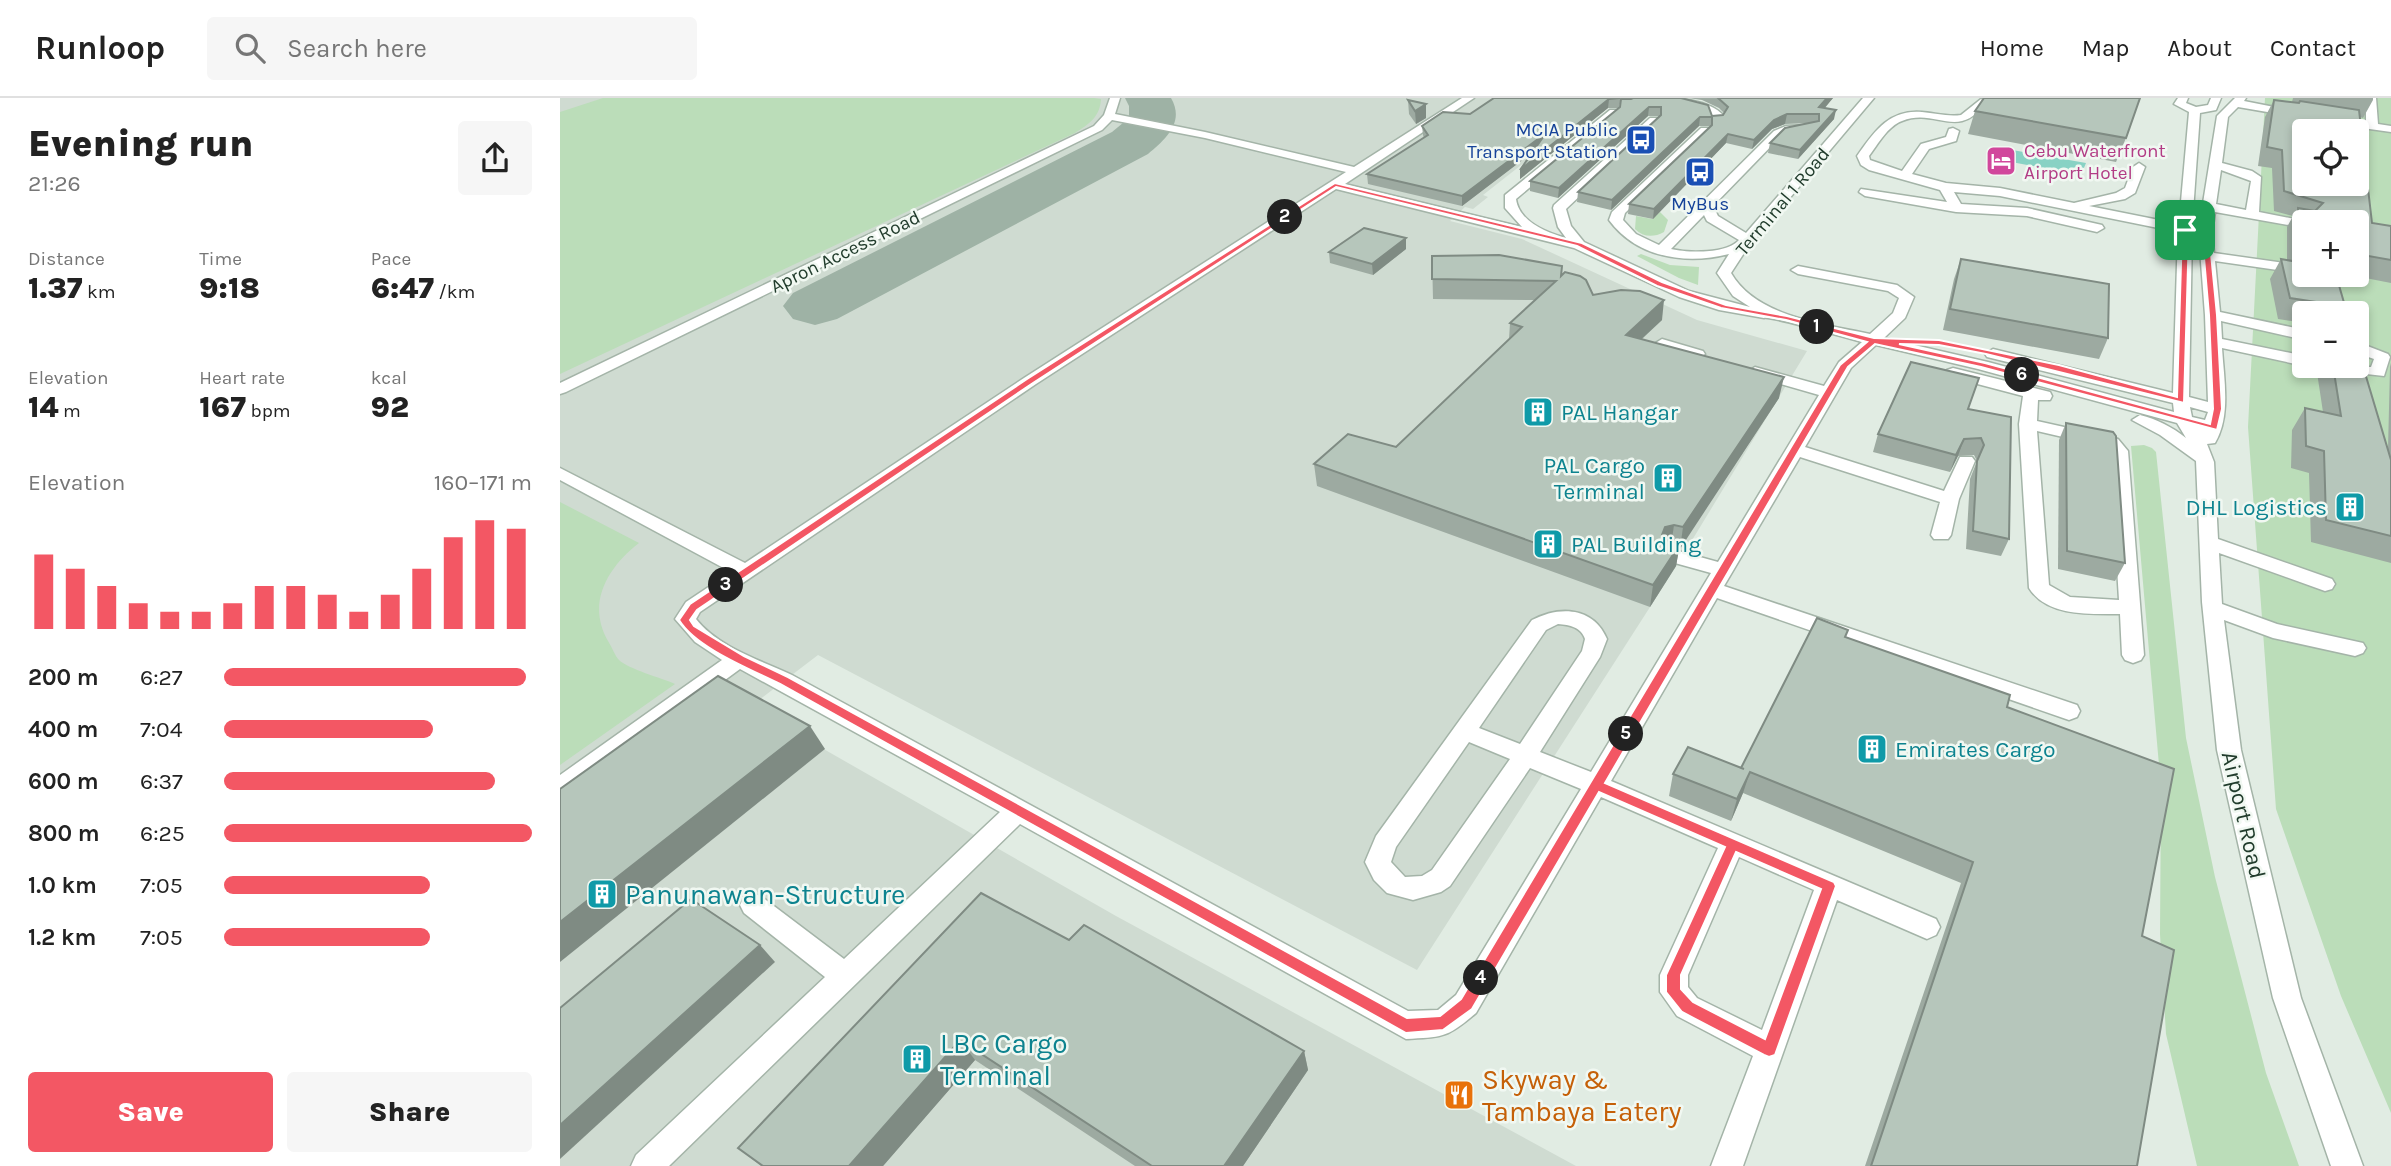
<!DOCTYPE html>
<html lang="en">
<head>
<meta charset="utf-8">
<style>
	body { margin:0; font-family:Karla,sans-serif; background:#f6f6f6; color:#222; height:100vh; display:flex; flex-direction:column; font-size:26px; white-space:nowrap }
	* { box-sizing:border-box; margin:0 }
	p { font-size:23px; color:#767676 }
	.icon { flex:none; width:38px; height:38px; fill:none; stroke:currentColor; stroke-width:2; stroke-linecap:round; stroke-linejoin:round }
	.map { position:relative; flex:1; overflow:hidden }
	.details { display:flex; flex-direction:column; background:#fff; width:560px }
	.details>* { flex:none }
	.controls { position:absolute; left:1732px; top:21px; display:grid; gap:14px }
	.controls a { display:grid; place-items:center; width:77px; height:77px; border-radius:7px; background:#fff; box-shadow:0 4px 10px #0003; font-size:35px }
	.pin { position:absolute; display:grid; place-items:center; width:60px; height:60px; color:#fff; margin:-30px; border-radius:14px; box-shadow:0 4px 10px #0006 }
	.km { position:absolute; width:35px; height:35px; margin:-18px; border-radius:50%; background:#222; color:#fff; font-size:19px; line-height:35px; text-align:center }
	.round { display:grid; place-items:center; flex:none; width:74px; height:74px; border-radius:7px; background:#f6f6f6 }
	.summary { display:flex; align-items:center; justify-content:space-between; height:119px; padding:0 28px }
	h1 { font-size:38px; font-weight:800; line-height:52px }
	.stats { display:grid; grid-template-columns:repeat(3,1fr); gap:10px; height:119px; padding:7px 28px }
	.stats div { display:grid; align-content:center }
	.stats b { font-size:30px; font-weight:800 }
	.stats small { font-size:19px; font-weight:400 }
	.stats p { font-size:19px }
	.chart { height:196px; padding:14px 28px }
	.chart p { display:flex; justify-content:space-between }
	.chart svg { width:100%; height:126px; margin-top:7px; stroke:#f35764; stroke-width:6 }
	.action { display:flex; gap:14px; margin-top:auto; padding:14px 28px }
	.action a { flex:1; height:80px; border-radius:7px; background:#f35764; color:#fff; font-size:28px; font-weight:800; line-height:80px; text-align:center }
	.action a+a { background:#f6f6f6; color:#222 }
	ul { padding:0 28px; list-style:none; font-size:23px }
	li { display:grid; grid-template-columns:112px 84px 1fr; align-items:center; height:52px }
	li i { height:18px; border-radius:9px; background:#f35764 }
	header { display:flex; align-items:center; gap:42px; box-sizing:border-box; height:98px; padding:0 35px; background:#fff; border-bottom:2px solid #e0e0e0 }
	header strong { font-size:33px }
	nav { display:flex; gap:38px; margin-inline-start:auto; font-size:24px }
	.search { width:490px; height:63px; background:#f6f6f6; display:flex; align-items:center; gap:18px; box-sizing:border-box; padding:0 24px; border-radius:7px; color:#767676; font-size:26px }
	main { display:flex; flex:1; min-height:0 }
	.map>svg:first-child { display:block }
	.built { fill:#cfdbd1 }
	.green { fill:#bbddb9; fill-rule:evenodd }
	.water { fill:#88d2c4 }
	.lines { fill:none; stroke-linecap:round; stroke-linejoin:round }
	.taxiway { fill:#9eb2a5; fill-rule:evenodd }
	.minor-casing { stroke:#a4b4a8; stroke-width:3 }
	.minor { fill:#fff; fill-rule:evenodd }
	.wall { fill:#9daaa1 }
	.shaded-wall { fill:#7f8b83 }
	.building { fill:#b6c6bb; stroke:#7f8b83; stroke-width:2; fill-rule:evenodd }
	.route { fill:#f35764; stroke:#fff; stroke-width:2; fill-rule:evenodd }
	.labels { text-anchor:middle; stroke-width:5; stroke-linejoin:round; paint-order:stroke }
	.far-transit-label { font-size:19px; fill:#164399; stroke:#f1f8f2; text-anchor:end }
	.far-hotel-label { font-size:19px; fill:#b23c85; stroke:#f1f8f2; text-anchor:start }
	.far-street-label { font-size:19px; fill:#213c2c; stroke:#f1f8f2 }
	.culture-label { font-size:23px; fill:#0d838f; stroke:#f1f8f2; text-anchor:start }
	.street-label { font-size:23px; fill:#213c2c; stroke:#f1f8f2 }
	.near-culture-label { font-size:28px; fill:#0d838f; stroke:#f1f8f2; text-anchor:start }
	.near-food-label { font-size:28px; fill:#c56008; stroke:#f1f8f2; text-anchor:start }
</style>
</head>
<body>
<header>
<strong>Runloop</strong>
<div class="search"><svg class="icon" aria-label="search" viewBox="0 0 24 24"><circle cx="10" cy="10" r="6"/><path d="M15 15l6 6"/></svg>Search here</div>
<nav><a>Home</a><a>Map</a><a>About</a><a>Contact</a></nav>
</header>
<main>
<section class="details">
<div class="summary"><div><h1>Evening run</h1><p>21:26</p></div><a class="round"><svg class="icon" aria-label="share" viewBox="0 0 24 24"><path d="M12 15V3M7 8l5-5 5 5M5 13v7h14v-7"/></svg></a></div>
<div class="stats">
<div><p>Distance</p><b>1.37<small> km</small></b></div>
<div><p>Time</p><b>9:18</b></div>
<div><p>Pace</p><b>6:47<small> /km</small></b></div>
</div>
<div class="stats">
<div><p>Elevation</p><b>14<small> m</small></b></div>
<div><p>Heart rate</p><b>167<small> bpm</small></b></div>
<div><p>kcal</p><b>92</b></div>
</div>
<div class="chart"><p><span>Elevation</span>160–171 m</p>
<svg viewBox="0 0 160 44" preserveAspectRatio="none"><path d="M5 44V18M15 44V23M25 44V29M35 44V35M45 44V38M55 44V38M65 44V35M75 44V29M85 44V29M95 44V32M105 44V38M115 44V32M125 44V23M135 44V12M145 44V6M155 44V9"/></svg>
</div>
<ul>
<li><b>200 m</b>6:27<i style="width:98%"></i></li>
<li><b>400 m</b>7:04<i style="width:68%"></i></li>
<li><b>600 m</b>6:37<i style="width:88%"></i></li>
<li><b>800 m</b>6:25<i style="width:100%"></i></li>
<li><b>1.0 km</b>7:05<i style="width:67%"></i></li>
<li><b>1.2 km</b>7:05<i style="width:67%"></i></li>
</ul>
<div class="action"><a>Save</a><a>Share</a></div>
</section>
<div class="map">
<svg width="1831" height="1068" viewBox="0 0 1831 1068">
	<rect width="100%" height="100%" fill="#e1ece3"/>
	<polygon class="built" points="0,0 1005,0 983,50 923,97 928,99 913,111 905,109 890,123 962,141 1137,222 1247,253 1117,467 857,872 258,557 190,609 556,818 1016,1068 0,1068"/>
	<g class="green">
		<path d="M43,0H534L541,1C540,19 529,26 515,35L0,276V14Z"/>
		<path d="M1705,0H1831V1015L1781,898L1716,711L1688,329ZM1745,33H1797V86H1745ZM1745,124H1797V177H1745ZM1745,215H1797V268H1745Z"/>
		<path d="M1100,114L1108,122L1104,134C1093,140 1083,139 1075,131L1076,118L1092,121Z"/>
		<polygon points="1081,156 1110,167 1139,169 1138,187 1119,180 1077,158"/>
		<polygon points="1584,347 1592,350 1596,354 1626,640 1655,779 1706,975 1739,1068 1637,1068 1606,936 1600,836 1601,690 1571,348"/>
		<path d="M0,404L79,445C48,469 26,505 48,543C52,549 55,558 59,562C68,571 102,580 115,586L0,667Z"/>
	</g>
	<polygon class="water" points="1452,52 1526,65 1521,77 1446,63"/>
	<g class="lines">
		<path class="taxiway" d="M565,0H611C625,24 606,41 588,56L277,221L255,227L233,221L223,208L233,195L552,34L569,20V8Z"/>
		<g class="minor-casing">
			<g id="minor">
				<path d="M550,0H560L555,16L645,34L794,69L902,0H914L785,86L962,129L945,110V97L1050,12H1058V16L956,101C959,124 988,135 1006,140L998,129L993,110L994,107L1090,20H1098V24L1006,111L1011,128L1024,144L1129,193L1190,209L1173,198L1157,175L1169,156C1126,167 1077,160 1049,122L1052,114L1141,30H1149V34L1065,115L1063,122L1076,136L1099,147L1214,33L1226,28L1253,27V31L1222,37L1153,108L1158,118L1186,135L1303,0H1314L1186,152L1171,175C1196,219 1265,226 1310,236L1333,215L1339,200L1328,193L1238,176L1231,172L1238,168L1337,187L1354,199L1345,220L1324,240L1428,264L1614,314L1613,305L1427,259L1425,256L1433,251L1613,295L1618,134L1440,98L1394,94L1401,106L1467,110L1542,127L1544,130L1537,134L1467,118L1396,114L1305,98L1299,94L1301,91L1387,104L1380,92L1309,72L1301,67L1297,58C1314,34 1329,11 1362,14C1375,15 1388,19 1401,17L1421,1L1426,4C1398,44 1376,9 1342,23C1328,28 1318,46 1309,58L1310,62L1342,73L1361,46L1386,39L1389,31L1393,30L1399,33L1396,43L1369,51L1352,76L1386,85L1440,90L1514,105L1556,95L1565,90L1573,69L1579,65L1585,69L1575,95L1565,101L1529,108L1619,126L1629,14L1614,6L1618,0H1628L1626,5L1636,9L1648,7L1651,0H1661L1656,12L1640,15L1632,128L1639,130L1657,18L1675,0H1686L1684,3L1740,14V18L1736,19L1678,9L1668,19L1662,65L1692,73L1701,79L1699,114L1750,124H1745V130L1655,114L1652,135L1654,155L1745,168V176L1655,163L1660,214L1745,232V242L1661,223L1662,241L1745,258V268L1662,250C1664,282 1671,318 1655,345L1647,346L1654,364L1658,441L1772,481L1775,486L1772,491L1765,493L1659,455L1662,506L1717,526L1803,545L1806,550L1803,555L1795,558L1713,540L1664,522L1681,652L1741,900L1803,1068H1771L1713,900L1657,652L1642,504L1636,363L1600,337L1572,322L1580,317C1597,321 1612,329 1626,340L1617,325L1418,271L1316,247L1291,270L1245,349L1384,393L1400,359H1412L1415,363L1399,401L1391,437L1388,441H1374L1371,437L1380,404L1240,359L1164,488L1517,607L1520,613L1517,619L1509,622L1157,500L1051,683L1376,821L1380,829L1376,837L1367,841L1277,802L1183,1068H1151L1193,958L1117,918L1100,894V877L1158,750L1041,699L916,915C887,940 883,939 846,941L460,726L109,1068H71L76,1057L265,879L184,815L180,807L184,799L193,795L202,799L284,861L440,714L180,571L8,697L0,700V677L162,562L135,544L115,521L126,504L171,474L0,382V370L185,465L464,280L786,74L645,40L552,22L542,32L6,294L0,296V285L534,28L544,17ZM1661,72L1691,83L1686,112L1656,106ZM776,91L1014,150L1119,199L1159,212L1204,220C1212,218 1286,240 1302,244L1279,264L1264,288L1195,269L1187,274L1189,277L1259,297L1158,464L1111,451L1104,452L1101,457L1104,462L1151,475L1031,674L980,654L1040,559L1047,541C1033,508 999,508 972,522L816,738L805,764L814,782L827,795L853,802L881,794L890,788L970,670L1021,691L896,897L878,912L848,913L232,577C200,562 158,549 136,521L140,514L476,286ZM1144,117L1147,123L1179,142C1167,156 1128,155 1111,151ZM1632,136L1639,138L1645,217L1648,304L1629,299ZM1630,309L1648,314L1645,322L1632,319ZM998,526C1010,527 1021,529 1025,541L1022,553L960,646L919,630L986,532ZM909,644L950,661L872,772L862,778L845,779L831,764L836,749ZM1179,759L1254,792L1202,932L1137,900L1128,889V877Z"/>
				<path d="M1096,0C1117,0 1149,1 1164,18L1159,25H1151L1152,18L1148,14Z"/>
				<polygon points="1806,0 1816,0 1818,26 1831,28 1831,34 1774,26 1768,23 1774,20 1806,24"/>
				<polygon points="1102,241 1143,253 1145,256 1137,261 1097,249 1094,246"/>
				<polygon points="1797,244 1828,256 1830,259 1824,278 1762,271 1760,268 1811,269 1814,261 1797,255"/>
				<path d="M1393,270L1490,294L1492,298L1490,302H1478L1477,323L1558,341L1568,353L1584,557L1581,562L1573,565L1565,562L1562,557L1560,516C1531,516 1487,519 1469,490L1459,326L1463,298L1387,278L1385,275L1387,272ZM1477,333L1546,349L1550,354L1559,502L1510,499L1489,487Z"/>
			</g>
		</g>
		<use href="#minor" class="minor"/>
	</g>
	<g class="wall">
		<polygon points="934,0 1061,1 1152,18 1163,17 1164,15 1159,10 1142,2 1128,0 1273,0 1264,10 1274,21 1238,61 1208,55 1210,45 1250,25 1225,26 1212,31 1192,51 1166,45 1093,121 1068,116 1069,106 1151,28 1139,28 1051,112 1017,104 1018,94 1099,18 1088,18 998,100 970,93 970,83 1060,9 1061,1 1059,10 1048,10 960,81 960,72 973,54 902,108 808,86 807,76 864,40 863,37 862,28 910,16"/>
		<polygon points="1733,0 1813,0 1813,2 1803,20 1800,19 1812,125 1831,128 1831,185 1790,177 1797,177 1797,124 1745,124 1745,177 1787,215 1745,215 1745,225 1718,221 1710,181 1721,161 1727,162 1727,129 1733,118 1714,113 1712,70 1698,68 1705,19 1714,2 1732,4"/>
		<polygon points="848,2 866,20 856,26 849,16"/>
		<polygon points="1415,13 1566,40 1556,64 1408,36"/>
		<polygon points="846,151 813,177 770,165 769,154"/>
		<polygon points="872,158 1001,178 1033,197 1102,222 1082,241 1219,300 1119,451 1116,468 1090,509 757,388 754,366 836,349 949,241 950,225 975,202 873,201"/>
		<polygon points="1401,161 1548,240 1539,261 1383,232 1394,181"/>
		<polygon points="1831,265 1831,465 1751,444 1749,375 1731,370 1732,332 1745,310 1763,314 1756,268 1797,268 1828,351 1830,269"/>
		<polygon points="1408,311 1451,319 1449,441 1441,458 1406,451 1410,381 1417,363 1414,357 1398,358 1390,374 1313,354 1318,336"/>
		<polygon points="1506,325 1565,465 1555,483 1498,471 1499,342"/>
		<polygon points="1286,539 1447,609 1582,838 1577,1068 1305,1068 1401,785 1183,695 1171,723 1109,698 1113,676 1181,670"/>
		<polygon points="509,842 744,953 748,972 683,1068 575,1068 415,962 323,1068 201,1068 178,1050"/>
	</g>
	<g class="shaded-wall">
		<polygon points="1267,0 1273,0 1259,17 1259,9"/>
		<polygon points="1049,1 1048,10 960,81 960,72"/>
		<polygon points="866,6 866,20 856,26 855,13"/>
		<polygon points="1089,9 1088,18 998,100 999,90"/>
		<polygon points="1276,12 1274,21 1238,61 1240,52"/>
		<polygon points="1227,16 1225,26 1212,31 1192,51 1194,42 1214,22"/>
		<polygon points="1140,19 1139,28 1051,112 1052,102"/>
		<polygon points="986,35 986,44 902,108 902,98"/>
		<polygon points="1168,36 1166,45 1093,121 1094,111"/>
		<polygon points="846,140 846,151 813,177 812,166"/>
		<polygon points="1104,202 1102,222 1064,257 1066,237"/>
		<polygon points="1224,279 1219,300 1120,451 1123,429"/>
		<polygon points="1404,341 1398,358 1390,374 1396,357"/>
		<polygon points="1114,427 1111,448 1102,437 1105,429"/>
		<polygon points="1120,446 1116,468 1090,509 1093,487"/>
		<polygon points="250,628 265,651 0,864 0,824"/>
		<polygon points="1190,674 1183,695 1171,723 1177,701"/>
		<polygon points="200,847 215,864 0,1061 0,1027"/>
		<polygon points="400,942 415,962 323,1068 289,1068"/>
		<polygon points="744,953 748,972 683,1068 664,1068"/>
	</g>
	<g class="building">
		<polygon points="934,0 1060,0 1049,1 960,72 986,35 902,98 807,76 868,37 862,28 883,14 910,16"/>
		<polygon points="1073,0 1121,0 1148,7 1152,18 1163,17 1168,9 1158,0 1267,0 1259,9 1276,12 1240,52 1210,45 1225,30 1259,23 1259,16 1227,16 1214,22 1194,42 1168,36 1094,111 1069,106 1152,27 1152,19 1140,19 1052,102 1018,94 1101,17 1101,9 1089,9 999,90 970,83 1060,9 1061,1 1071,1"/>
		<polygon points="1424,0 1580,0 1566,40 1415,13"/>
		<polygon points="848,2 866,6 855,13"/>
		<path d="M1714,2L1739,5L1740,3L1799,12L1812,125L1831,128V162L1797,156V124H1745V144L1738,143V110L1755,113L1763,105L1724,93L1722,52L1707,49ZM1745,33H1797V86H1745Z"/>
		<polygon points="804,130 846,140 812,166 769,154"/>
		<polygon points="1738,156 1745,157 1745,177 1776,177 1787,215 1764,215 1762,205 1730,200 1721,161 1738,164"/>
		<polygon points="939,157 1002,168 1001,178 1005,174 1020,178 1026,182 1033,197 1061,192 1080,193 1104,202 1066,237 1224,279 1123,429 1114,427 1105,429 1102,437 1105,442 1120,446 1093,487 754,366 788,336 836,349 962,229 950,225 996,183 872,181 872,158"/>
		<polygon points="1401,161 1549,186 1548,240 1390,211"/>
		<polygon points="1797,255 1799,255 1831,362 1831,438 1766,422 1764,353 1746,348 1745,310 1781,318 1773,268 1797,268"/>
		<polygon points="1351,264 1419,280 1408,311 1451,319 1449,441 1413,433 1417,363 1424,347 1421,340 1404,341 1396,357 1318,336"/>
		<polygon points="1506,325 1553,334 1556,338 1565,465 1507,453"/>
		<polygon points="1257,520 1288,532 1285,539 1450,597 1447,609 1614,671 1582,838 1614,852 1577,1068 1311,1068 1413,764 1190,674 1177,701 1113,676 1128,649 1184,671 1181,670"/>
		<polygon points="158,578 250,628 0,824 0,691"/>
		<polygon points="421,795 509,842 524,827 744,953 664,1068 592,1068 400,942 289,1068 203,1068 178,1050"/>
		<polygon points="131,801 200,847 0,1027 0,910"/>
	</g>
	<path class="route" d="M775,85L1022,145L1102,184L1166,207L1227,218L1314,240L1379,242L1499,267L1617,299L1622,132L1625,130L1649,135L1657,217L1662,311L1657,332L1421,269L1315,246L1288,269L1045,685L1274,784L1276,788L1215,957L1209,959L1204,957L1122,914L1106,894V877L1165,749L1039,694L912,911L883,932L846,935L220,586C190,571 136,550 119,522L130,506L467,281ZM776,89L1017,148L1097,188L1161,210L1226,222L1307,244L1280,267L901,901L880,918L847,920L228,579L184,558L134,528L130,522L137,512L473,285ZM1629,135L1642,137L1649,217L1653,311L1650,326L1425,265L1339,246L1379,247L1426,256L1624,305ZM1176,754L1261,791L1205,941L1133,904L1121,891V877Z"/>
	<defs>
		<g id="bus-square" transform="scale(1.575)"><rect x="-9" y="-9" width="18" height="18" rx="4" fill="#1a4fb4" stroke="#f1f8f2"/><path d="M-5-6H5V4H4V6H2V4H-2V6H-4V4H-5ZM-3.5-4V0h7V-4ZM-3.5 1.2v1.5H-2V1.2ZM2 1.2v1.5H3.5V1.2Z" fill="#fff"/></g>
		<g id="hotel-square" transform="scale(1.575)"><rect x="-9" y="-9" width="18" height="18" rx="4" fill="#d1479c" stroke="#f1f8f2"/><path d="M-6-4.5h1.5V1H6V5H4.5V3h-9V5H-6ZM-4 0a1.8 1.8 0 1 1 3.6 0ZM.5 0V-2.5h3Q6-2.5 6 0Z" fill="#fff"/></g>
		<g id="building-square" transform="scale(1.575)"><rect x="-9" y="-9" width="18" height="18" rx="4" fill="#0f9aa8" stroke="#f1f8f2"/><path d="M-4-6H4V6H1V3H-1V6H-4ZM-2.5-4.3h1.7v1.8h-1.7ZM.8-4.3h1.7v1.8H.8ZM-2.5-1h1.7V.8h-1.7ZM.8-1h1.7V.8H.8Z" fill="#fff"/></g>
		<g id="restaurant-square" transform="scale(1.575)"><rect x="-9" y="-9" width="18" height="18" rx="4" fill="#e8710a" stroke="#f1f8f2"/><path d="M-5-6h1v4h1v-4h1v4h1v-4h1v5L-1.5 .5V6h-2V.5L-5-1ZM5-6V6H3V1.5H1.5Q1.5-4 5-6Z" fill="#fff"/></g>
	</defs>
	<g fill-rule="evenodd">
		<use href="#bus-square" x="1081" y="42"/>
		<use href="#hotel-square" x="1441" y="63"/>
		<use href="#bus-square" x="1140" y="74"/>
		<use href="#building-square" x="978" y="314"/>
		<use href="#building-square" x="1108" y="380"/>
		<use href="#building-square" x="1790" y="409"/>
		<use href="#building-square" x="988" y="446"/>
		<use href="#building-square" x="1312" y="651"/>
		<use href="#building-square" x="42" y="796"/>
		<use href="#building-square" x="357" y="961"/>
		<use href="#restaurant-square" x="899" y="997"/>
	</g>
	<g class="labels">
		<g class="far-transit-label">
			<text x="1058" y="38">MCIA Public<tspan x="1058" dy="22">Transport Station</tspan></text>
			<text x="1140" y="112" text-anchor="middle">MyBus</text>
		</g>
		<g class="far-hotel-label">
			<text x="1464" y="59">Cebu Waterfront<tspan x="1464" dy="22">Airport Hotel</tspan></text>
		</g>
		<g class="far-street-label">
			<text transform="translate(1222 103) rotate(-50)" y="7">Terminal 1 Road</text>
			<text transform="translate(285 153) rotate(-26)" y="7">Apron Access Road</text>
		</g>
		<g class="culture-label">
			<text x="1001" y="322">PAL Hangar</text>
			<text x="1085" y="375" text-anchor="end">PAL Cargo<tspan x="1085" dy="26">Terminal</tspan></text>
			<text x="1767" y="417" text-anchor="end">DHL Logistics</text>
			<text x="1011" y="454">PAL Building</text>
			<text x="1335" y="659">Emirates Cargo</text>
		</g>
		<g class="street-label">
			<text transform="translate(1684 717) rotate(77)" y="8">Airport Road</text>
		</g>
		<g class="near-culture-label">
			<text x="65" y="806">Panunawan-Structure</text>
			<text x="380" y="955">LBC Cargo<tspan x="380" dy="32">Terminal</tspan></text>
		</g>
		<g class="near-food-label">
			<text x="922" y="991">Skyway &amp;<tspan x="922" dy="32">Tambaya Eatery</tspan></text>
		</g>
	</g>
</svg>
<div class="controls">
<a><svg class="icon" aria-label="locate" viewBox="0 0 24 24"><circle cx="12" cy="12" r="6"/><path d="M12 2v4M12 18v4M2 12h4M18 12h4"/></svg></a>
<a>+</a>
<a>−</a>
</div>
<div class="pin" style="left:1625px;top:132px;background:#1e9e55"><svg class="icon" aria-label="arrive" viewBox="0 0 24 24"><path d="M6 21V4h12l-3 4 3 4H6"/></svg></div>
<b class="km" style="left:1257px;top:229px">1</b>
<b class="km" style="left:725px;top:119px">2</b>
<b class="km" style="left:166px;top:487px">3</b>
<b class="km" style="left:921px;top:880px">4</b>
<b class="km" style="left:1066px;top:636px">5</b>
<b class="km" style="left:1462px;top:277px">6</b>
</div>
</main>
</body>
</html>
